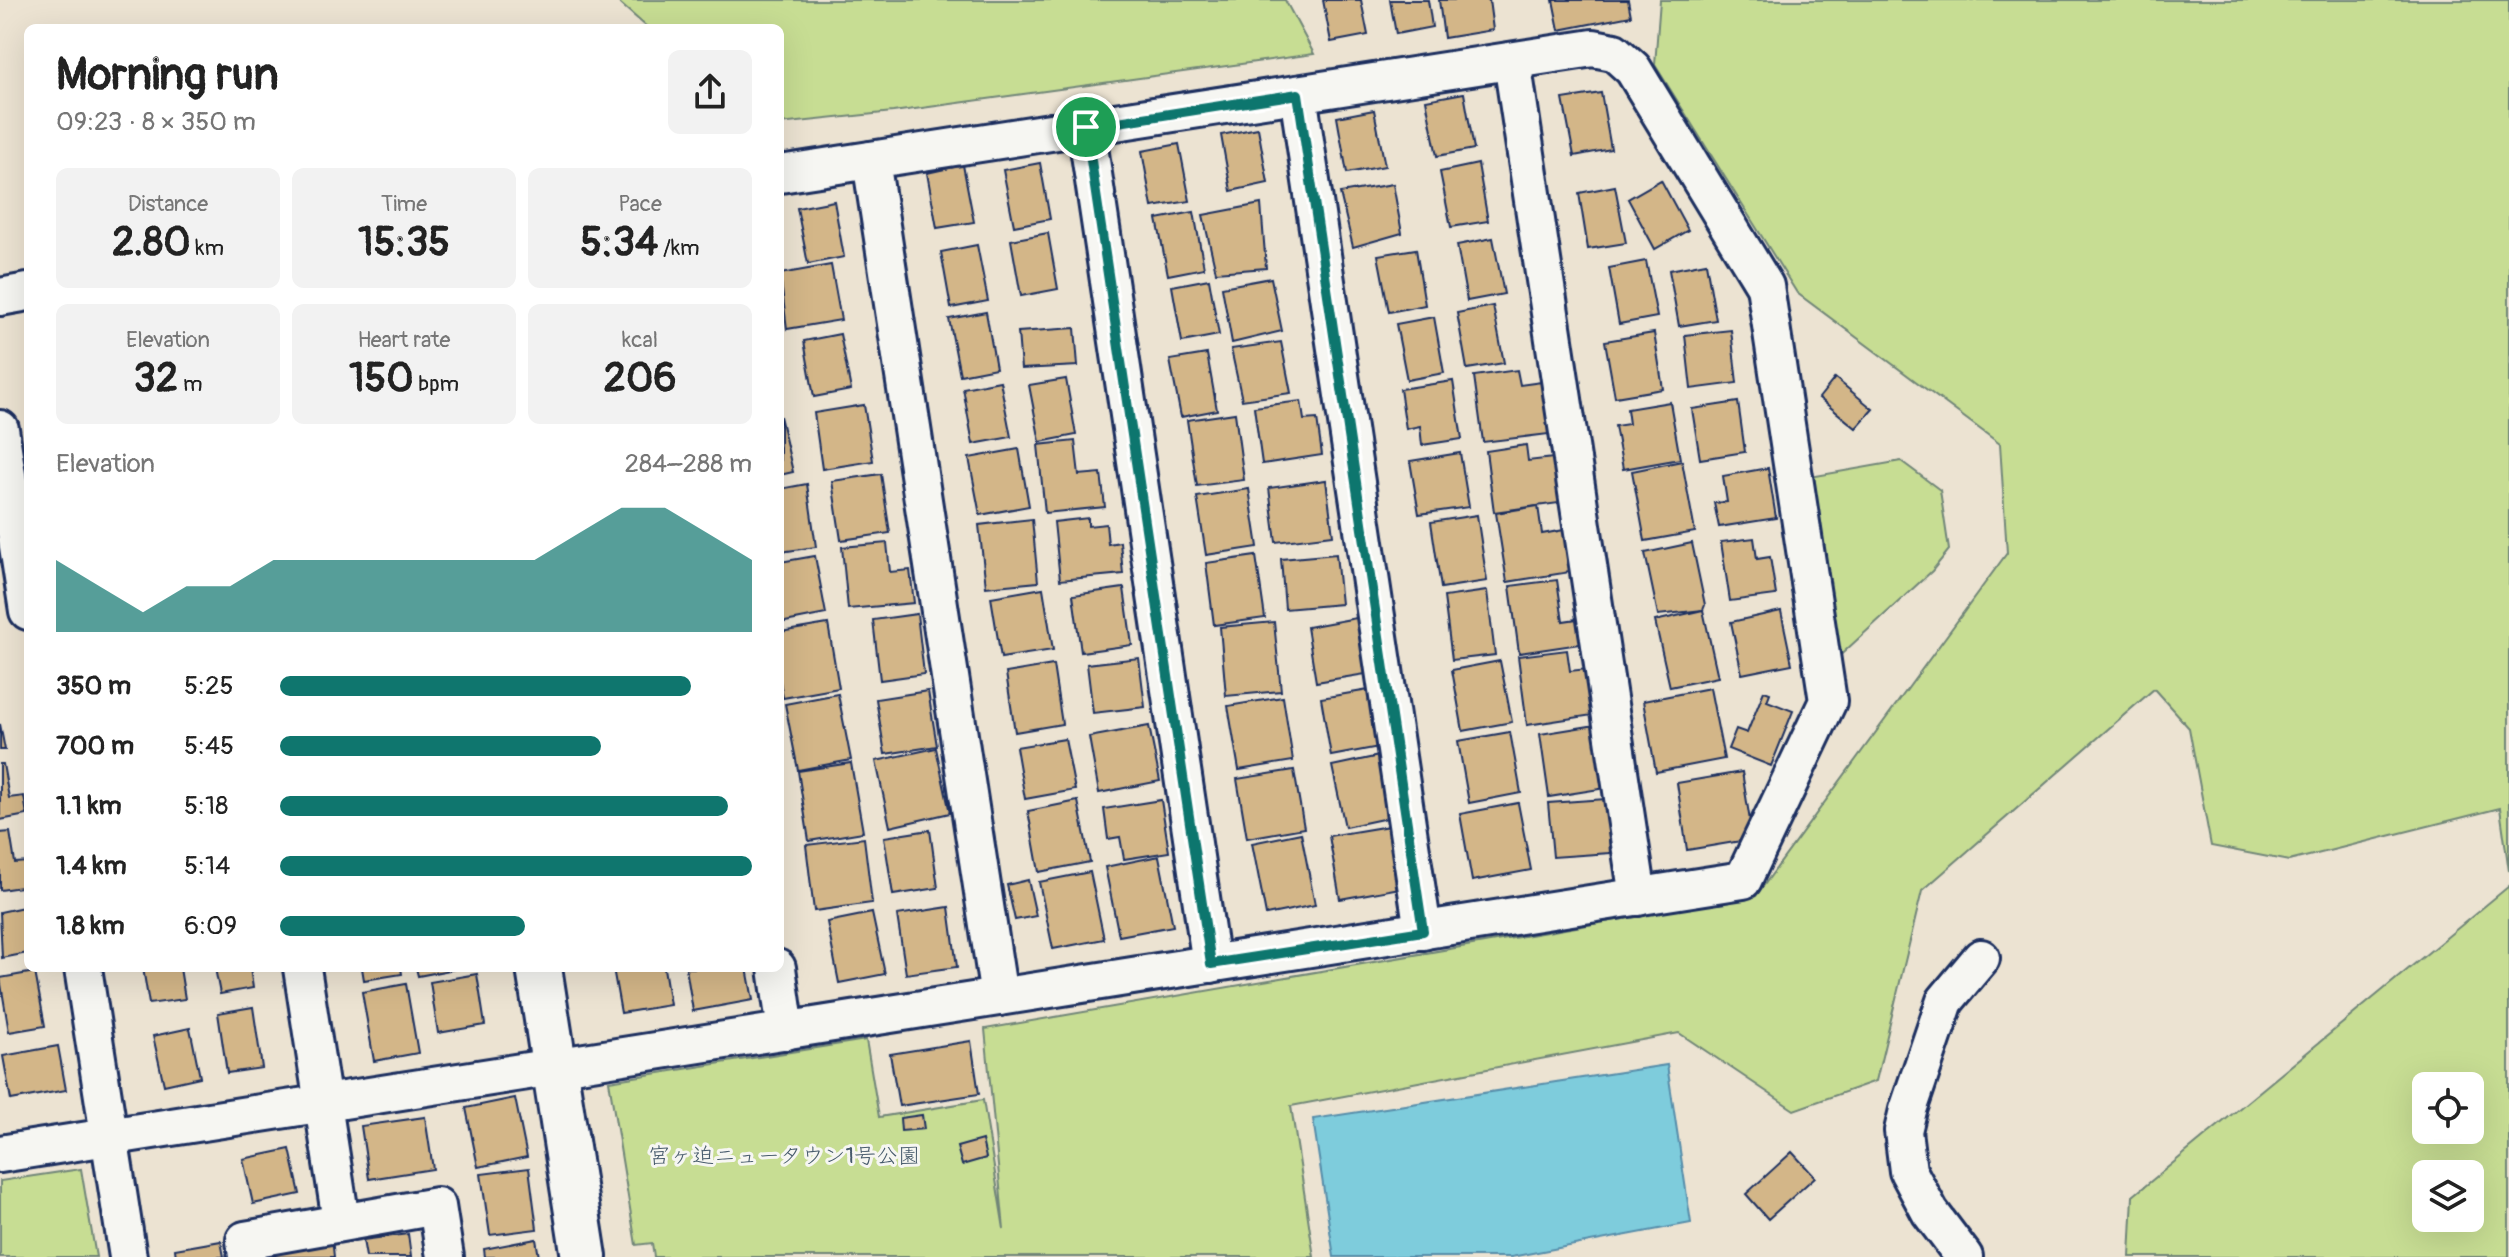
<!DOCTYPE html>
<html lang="en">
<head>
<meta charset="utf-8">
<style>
	body { margin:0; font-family:Pangolin,"Klee One",sans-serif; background:#f2f2f2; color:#222; height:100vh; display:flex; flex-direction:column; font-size:30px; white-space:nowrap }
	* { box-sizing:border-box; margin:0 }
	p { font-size:26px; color:#767676 }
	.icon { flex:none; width:44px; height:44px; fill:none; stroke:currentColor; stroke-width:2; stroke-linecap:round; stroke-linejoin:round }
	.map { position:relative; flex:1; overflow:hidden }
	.sheet { position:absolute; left:24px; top:24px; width:760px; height:948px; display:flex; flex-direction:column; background:#fff; border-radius:12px; box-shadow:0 8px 32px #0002 }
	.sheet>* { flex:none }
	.controls { position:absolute; left:2412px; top:1072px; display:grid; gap:16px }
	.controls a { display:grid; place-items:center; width:72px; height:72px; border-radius:12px; background:#fff; box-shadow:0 8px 32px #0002; font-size:40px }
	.pin { position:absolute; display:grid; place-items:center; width:68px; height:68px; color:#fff; margin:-34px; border:4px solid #fff; border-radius:50%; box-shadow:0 2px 8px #0007 }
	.round { display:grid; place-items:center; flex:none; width:84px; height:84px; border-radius:12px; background:#f2f2f2 }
	.head { display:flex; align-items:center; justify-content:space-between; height:136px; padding:0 32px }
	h1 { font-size:44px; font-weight:700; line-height:60px }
	.figures { display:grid; grid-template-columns:repeat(3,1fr); gap:12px; height:136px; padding:8px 32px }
	.figures div { display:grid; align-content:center; border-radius:12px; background:#f2f2f2; text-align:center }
	.figures b { font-size:40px; font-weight:700 }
	.figures small { font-size:22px; font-weight:400 }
	.figures p { font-size:22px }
	.chart { height:224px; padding:16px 32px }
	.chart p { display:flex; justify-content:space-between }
	.chart svg { width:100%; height:144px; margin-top:8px; fill:#0f766e; opacity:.7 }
	ul { padding:0 32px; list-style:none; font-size:26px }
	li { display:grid; grid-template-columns:128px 96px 1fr; align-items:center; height:60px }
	li i { height:20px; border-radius:10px; background:#0f766e }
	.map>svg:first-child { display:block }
	.green { fill:#c7dd93; stroke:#718678; stroke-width:2; fill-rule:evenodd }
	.water { fill:#7eccdc; stroke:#568daa; stroke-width:2 }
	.building { fill:#d3b688; stroke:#1b2f5e; stroke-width:2 }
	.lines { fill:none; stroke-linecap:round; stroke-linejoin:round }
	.street-casing { stroke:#1b2f5e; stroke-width:42 }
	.secondary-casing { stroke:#1b2f5e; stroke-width:50 }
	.street { stroke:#f6f6f2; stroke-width:36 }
	.secondary { stroke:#f6f6f2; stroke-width:44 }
	.route-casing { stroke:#fff; stroke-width:16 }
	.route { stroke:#0f766e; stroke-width:10 }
	.labels { text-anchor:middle; stroke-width:6; stroke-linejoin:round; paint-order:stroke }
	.park-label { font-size:22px; fill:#465a6b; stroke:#f6f6f2 }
</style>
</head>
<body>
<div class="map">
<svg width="2509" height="1257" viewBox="0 0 2509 1257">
	<rect width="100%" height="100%" fill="#ece3d2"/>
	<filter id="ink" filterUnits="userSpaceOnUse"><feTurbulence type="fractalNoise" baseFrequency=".0125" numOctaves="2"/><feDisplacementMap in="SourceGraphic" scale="16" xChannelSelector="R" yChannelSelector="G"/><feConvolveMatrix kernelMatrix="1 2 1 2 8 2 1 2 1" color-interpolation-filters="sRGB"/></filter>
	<g filter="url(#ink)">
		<g class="green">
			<polygon points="616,0 1285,0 1314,54 893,112 780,124 780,28 648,28"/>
			<polygon points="1660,0 2509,0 2509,871 2500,808 2289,861 2211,846 2189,728 2154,689 1922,891 1876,1081 1794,1110 1679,1033 1291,1106 1314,1257 654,1257 652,1243 636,1245 609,1081 866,1040 879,1117 983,1100 1004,1229 985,1029 1756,896 2007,553 2000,444 1797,293 1655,65"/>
			<polygon points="1901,461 1940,490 1949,550 1932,571 1833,662 1810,477"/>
			<path d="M2509,886V1257H2130L2133,1196ZM2470,1086V1130H2426V1086ZM2470,1174V1218H2426V1174Z"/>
			<polygon points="81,1169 96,1257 0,1257 0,1181"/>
		</g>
		<polygon class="water" points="1667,1065 1691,1223 1511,1257 1334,1257 1313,1119"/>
		<g class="building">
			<polygon points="1323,0 1361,0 1368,35 1331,42"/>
			<polygon points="1390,0 1428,0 1432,27 1396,34"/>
			<polygon points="1439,0 1489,0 1493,30 1444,38"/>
			<polygon points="1553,0 1628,0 1631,16 1559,30"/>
			<polygon points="1464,93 1474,149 1437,156 1426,100"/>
			<polygon points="1601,93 1611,149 1574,156 1563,99"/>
			<polygon points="1374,110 1385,166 1347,173 1337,117"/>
			<polygon points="1258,128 1268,183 1231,191 1221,135"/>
			<polygon points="1179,144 1190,201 1152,207 1142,151"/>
			<polygon points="1040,163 1050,219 1014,226 1003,170"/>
			<polygon points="1478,164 1488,221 1451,227 1440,172"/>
			<polygon points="963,165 974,222 937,228 927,173"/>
			<polygon points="1661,180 1688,230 1655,249 1628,199"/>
			<polygon points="1393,184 1402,233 1353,247 1340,193"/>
			<polygon points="1615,186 1626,243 1588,249 1579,193"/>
			<polygon points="834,201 844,257 808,264 797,208"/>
			<polygon points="1261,204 1266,268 1216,272 1203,215"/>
			<polygon points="1194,212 1204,268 1168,275 1157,219"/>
			<polygon points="1048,233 1058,289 1021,296 1011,240"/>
			<polygon points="1493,238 1504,294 1467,301 1457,245"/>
			<polygon points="977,245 988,301 951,308 941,252"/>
			<polygon points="1416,249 1425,305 1389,312 1378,255"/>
			<polygon points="1646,261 1657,317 1619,324 1609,268"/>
			<polygon points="1706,263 1716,320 1679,326 1669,270"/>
			<polygon points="831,265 841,320 787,329 780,274"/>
			<polygon points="1271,278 1282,331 1232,343 1222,287"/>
			<polygon points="1209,279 1219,335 1182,342 1172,286"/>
			<polygon points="1493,306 1504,363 1467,369 1457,313"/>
			<polygon points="986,312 996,368 960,375 949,319"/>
			<polygon points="1434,317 1444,373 1407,380 1396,324"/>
			<polygon points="1075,328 1078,366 1021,369 1018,332"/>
			<polygon points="1731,330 1737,383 1691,389 1685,335"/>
			<polygon points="1654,333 1663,389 1615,397 1605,341"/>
			<polygon points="840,334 851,390 814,397 804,341"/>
			<polygon points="1281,342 1291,393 1242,400 1231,349"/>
			<polygon points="1207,354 1217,410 1181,417 1170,360"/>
			<polygon points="1517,370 1520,385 1542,382 1549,434 1483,442 1474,376"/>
			<polygon points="1835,378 1873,409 1856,428 1819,398"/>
			<polygon points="1066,379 1076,435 1040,442 1029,385"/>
			<polygon points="1000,381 1011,437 973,444 963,388"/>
			<polygon points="1453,381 1462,439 1422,445 1420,426 1406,429 1400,389"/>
			<polygon points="1301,401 1304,420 1317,419 1322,455 1262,464 1254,407"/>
			<polygon points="1670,402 1680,459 1623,469 1615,426 1629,424 1627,409"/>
			<polygon points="1738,402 1745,452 1700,459 1692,409"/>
			<polygon points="864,405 873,461 822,469 814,413"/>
			<polygon points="1235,413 1244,480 1197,486 1187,420"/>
			<polygon points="780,416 793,472 780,475"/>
			<polygon points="1075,441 1079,475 1101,473 1105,507 1045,513 1038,445"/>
			<polygon points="1526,445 1528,461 1553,458 1559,503 1494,512 1486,451"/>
			<polygon points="1019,449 1029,506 980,515 969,458"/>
			<polygon points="1460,453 1469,507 1419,514 1410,461"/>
			<polygon points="1682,461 1695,532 1645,541 1632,471"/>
			<polygon points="1768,468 1776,518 1719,527 1714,503 1727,502 1723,476"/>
			<polygon points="881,474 890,533 841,540 832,481"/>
			<polygon points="1326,480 1333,535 1276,542 1269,488"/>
			<polygon points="807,484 816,547 780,552 780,489"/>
			<polygon points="1249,489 1258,547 1206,555 1197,497"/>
			<polygon points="1538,506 1542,534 1564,530 1570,572 1507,582 1496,513"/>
			<polygon points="1477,515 1487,581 1441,588 1431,522"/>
			<polygon points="1088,518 1088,526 1106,524 1108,544 1120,542 1123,574 1060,580 1054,522"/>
			<polygon points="1032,519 1038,582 986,587 979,525"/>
			<polygon points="1754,538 1757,559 1770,557 1776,595 1730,601 1721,542"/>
			<polygon points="887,543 890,572 910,570 914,603 848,609 842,547"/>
			<polygon points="1692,543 1705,605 1703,610 1658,615 1645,553"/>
			<polygon points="1336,554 1341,604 1285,609 1281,559"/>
			<polygon points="815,556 826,614 780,623 780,562"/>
			<polygon points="1256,556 1265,618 1214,625 1206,563"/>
			<polygon points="1557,580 1563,621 1577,619 1580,644 1519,653 1510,586"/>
			<polygon points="1043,588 1053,650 1001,658 991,597"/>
			<polygon points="1124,588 1132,645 1081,652 1073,595"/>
			<polygon points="1487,591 1495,655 1452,660 1444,597"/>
			<polygon points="1703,610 1718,677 1670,687 1655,621"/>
			<polygon points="1781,611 1792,664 1742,674 1731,622"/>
			<polygon points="917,614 924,674 880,680 873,620"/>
			<polygon points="1362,617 1372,673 1316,682 1307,627"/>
			<polygon points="1274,622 1281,691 1226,696 1220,627"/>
			<polygon points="828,624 839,688 783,698 780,681 780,632"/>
			<polygon points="1567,650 1570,671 1587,669 1593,715 1527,725 1518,656"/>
			<polygon points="1139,658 1145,707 1093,713 1087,664"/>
			<polygon points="1500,661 1512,722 1463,731 1452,670"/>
			<polygon points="1053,665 1062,724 1015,732 1006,673"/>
			<polygon points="1710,688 1724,759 1656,772 1643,701"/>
			<polygon points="1369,690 1379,747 1331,756 1321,698"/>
			<polygon points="928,691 937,746 885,754 876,699"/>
			<polygon points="1764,691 1770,693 1767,701 1793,711 1771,766 1728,749 1736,729 1747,733"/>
			<polygon points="838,694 851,760 798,770 785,704"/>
			<polygon points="1283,697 1293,761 1239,770 1228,706"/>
			<polygon points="0,724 5,750 0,750"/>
			<polygon points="1596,725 1606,788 1549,797 1540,734"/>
			<polygon points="1149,726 1160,781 1099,793 1089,737"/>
			<polygon points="1510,732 1521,793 1469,803 1458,741"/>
			<polygon points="1065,739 1075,790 1025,799 1016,747"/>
			<polygon points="936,748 950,813 890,827 876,761"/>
			<polygon points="1379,756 1392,817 1345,827 1332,766"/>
			<polygon points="851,763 863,832 809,841 798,771"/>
			<polygon points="0,764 3,764 9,798 24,796 27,815 0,820"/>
			<polygon points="1294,770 1304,828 1247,838 1237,779"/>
			<polygon points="1742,772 1753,839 1687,850 1677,783"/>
			<polygon points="1606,799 1610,853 1553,857 1548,803"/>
			<polygon points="1161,800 1169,852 1124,859 1120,837 1108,839 1104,809"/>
			<polygon points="1078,801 1090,862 1039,872 1028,811"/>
			<polygon points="1518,803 1531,870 1472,881 1460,814"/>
			<polygon points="1389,826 1400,888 1340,899 1329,836"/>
			<polygon points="930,830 938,888 893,895 884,837"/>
			<polygon points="10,832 15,863 28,862 28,886 0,890 0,833"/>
			<polygon points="1301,833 1315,905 1266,915 1252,843"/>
			<polygon points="864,838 872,903 814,911 806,845"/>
			<polygon points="1159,856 1173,926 1119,936 1105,867"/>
			<polygon points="1090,872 1104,939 1053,949 1039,882"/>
			<polygon points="1028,880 1036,916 1015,920 1007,885"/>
			<polygon points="28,906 28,953 2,958 0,912"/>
			<polygon points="949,907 957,967 906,974 897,915"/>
			<polygon points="872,913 885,974 839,983 827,922"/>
			<polygon points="143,968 180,968 185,999 149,1004"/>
			<polygon points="215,968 250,968 253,988 220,994"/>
			<polygon points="362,968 401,968 402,974 364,980"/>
			<polygon points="416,968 460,968 418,976"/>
			<polygon points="613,968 664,968 670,1005 621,1013"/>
			<polygon points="686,968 747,968 753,1000 693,1011"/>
			<polygon points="35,972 45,1026 9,1032 0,978"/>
			<polygon points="477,974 485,1025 438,1033 430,982"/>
			<polygon points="406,984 418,1053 374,1061 362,992"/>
			<polygon points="253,1007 262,1068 227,1073 218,1013"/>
			<polygon points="190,1028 200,1077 164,1085 153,1036"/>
			<polygon points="971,1041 979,1094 899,1106 890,1054"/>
			<polygon points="58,1046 66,1090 11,1100 3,1056"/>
			<polygon points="515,1098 527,1157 478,1167 466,1108"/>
			<polygon points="922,1115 924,1129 901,1131 900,1118"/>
			<polygon points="425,1117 433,1169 369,1179 361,1126"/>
			<polygon points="982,1140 986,1158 962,1165 957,1147"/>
			<polygon points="290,1149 300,1194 253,1204 243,1159"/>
			<polygon points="1792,1152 1815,1177 1768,1219 1746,1194"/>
			<polygon points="529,1168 537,1229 490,1235 481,1174"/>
			<polygon points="408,1234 411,1257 366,1257 363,1240"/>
			<polygon points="332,1238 334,1257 273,1257 271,1246"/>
			<polygon points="536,1239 539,1257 485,1257 484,1249"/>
			<polygon points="221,1241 224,1257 176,1257 175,1249"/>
		</g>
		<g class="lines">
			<g class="street-casing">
				<g id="street">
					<polyline points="1512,61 1638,897"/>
					<polyline points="1298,94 1423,931"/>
					<polyline points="1086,127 1211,964"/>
					<polyline points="871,160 999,997"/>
					<polyline points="0,297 28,292"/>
					<polyline points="0,429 28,611"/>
					<polyline points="83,968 128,1257"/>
					<polyline points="302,968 341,1221"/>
					<polyline points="777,968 786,1031"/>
					<polyline points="0,1154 1743,880 1828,701 1765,286 1633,69 1614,52 1593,48 780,174"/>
					<polyline points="247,1257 245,1240 437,1206 445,1257"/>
					<polyline points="1964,1257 1930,1212 1908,1171 1903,1131 1908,1110 1945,1001 1981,958"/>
				</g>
			</g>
			<g class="secondary-casing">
				<polyline id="secondary" points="539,968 584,1257"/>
			</g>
			<use href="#street" class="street"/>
			<use href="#secondary" class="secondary"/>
		</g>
	</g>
	<g class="lines" filter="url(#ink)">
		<g class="route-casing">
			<polygon id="route" points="1298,94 1423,931 1211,964 1086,127"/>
		</g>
		<use href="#route" class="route"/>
	</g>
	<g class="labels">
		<g class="park-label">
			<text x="784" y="1163">宮ヶ迫ニュータウン1号公園</text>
		</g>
	</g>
</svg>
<div class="controls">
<a><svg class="icon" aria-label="locate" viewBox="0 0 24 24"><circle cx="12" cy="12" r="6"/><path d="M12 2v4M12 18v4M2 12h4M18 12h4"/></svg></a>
<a><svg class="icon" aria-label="layers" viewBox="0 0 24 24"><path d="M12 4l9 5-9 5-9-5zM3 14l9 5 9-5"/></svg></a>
</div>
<div class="pin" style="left:1086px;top:127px;background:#1e9e55"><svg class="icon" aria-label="arrive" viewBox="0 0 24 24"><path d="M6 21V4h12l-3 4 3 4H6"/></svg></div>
<section class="sheet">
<div class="head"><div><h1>Morning run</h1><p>09:23 · 8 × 350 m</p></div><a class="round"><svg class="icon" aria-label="share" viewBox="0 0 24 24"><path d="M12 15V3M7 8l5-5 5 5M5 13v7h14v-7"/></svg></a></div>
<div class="figures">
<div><p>Distance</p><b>2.80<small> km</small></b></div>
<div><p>Time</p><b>15:35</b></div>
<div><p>Pace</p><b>5:34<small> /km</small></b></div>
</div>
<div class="figures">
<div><p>Elevation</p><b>32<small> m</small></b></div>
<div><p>Heart rate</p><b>150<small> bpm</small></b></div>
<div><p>kcal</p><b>206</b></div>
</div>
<div class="chart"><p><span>Elevation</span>284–288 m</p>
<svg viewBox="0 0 160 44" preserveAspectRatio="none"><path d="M0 44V22L10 30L20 38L30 30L40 30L50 22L60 22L70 22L80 22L90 22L100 22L110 22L120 14L130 6L140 6L150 14L160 22V44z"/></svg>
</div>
<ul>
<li><b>350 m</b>5:25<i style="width:87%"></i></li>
<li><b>700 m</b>5:45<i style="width:68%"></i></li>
<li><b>1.1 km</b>5:18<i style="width:95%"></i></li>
<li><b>1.4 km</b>5:14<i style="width:100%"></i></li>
<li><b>1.8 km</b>6:09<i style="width:52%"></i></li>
</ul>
</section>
</div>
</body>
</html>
